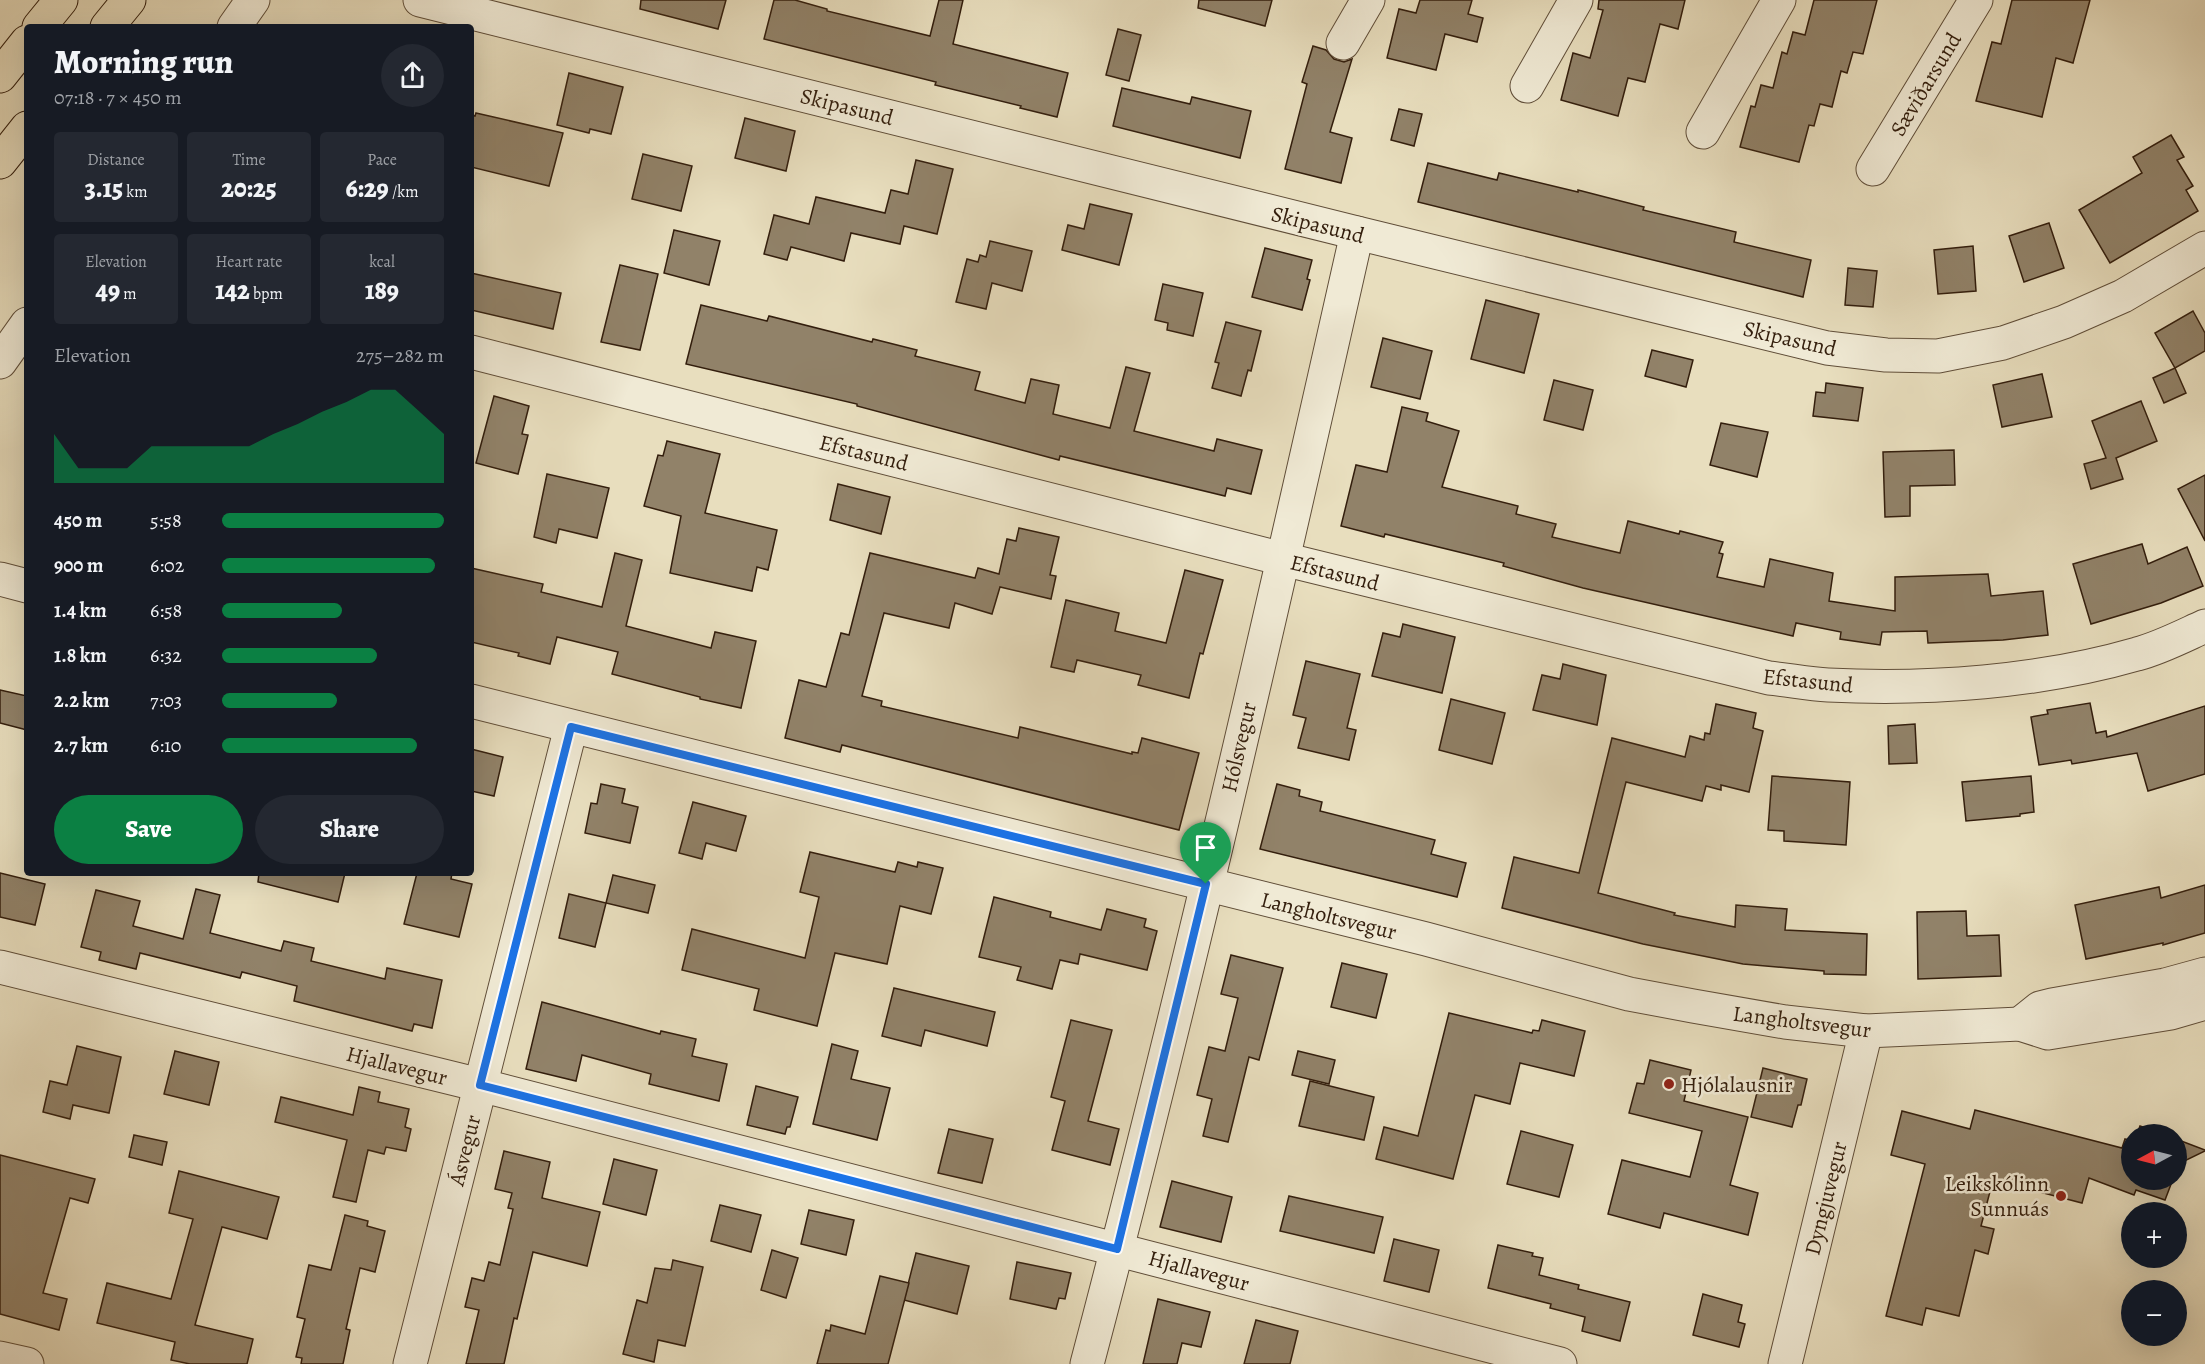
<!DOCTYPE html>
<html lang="en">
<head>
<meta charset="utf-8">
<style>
	body { margin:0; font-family:Alegreya,serif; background:#242831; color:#f1f3f6; height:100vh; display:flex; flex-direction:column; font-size:22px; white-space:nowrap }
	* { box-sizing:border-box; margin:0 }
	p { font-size:20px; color:#9ea1a6 }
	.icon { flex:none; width:33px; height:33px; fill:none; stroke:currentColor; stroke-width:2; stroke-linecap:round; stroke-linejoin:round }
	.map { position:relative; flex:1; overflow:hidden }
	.side { position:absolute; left:24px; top:24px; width:450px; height:852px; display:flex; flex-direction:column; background:#171b24; border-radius:6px; box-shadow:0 6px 24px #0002 }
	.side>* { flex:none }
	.needle { width:39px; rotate:263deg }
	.controls { position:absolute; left:2121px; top:1124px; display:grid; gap:12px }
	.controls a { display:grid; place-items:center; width:66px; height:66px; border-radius:50%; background:#171b24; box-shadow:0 6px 24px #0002; font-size:30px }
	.pin { position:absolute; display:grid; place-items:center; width:51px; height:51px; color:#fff; margin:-62px -26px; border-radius:50% 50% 50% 0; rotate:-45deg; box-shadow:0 0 6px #0007 }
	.pin .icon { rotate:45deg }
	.round { display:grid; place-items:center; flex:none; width:63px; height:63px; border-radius:32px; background:#242831 }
	.headline { display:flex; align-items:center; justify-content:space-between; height:102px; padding:0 30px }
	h1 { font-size:33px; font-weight:800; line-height:45px }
	.metrics { display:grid; grid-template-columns:repeat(3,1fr); gap:9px; height:102px; padding:6px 30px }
	.metrics div { display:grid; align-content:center; border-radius:6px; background:#242831; text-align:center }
	.metrics b { font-size:26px; font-weight:800 }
	.metrics small { font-size:16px; font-weight:400 }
	.metrics p { font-size:16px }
	.chart { height:168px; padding:12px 30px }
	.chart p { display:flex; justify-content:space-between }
	.chart svg { width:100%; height:108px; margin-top:6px; fill:#0b8043; opacity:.7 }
	.primary-button { display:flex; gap:12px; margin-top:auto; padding:12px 30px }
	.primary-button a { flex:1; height:69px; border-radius:36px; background:#0b8043; color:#fff; font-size:24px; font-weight:800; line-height:69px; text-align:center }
	.primary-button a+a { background:#242831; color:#f1f3f6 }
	ul { padding:0 30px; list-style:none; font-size:20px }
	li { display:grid; grid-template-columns:96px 72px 1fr; align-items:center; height:45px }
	li i { height:15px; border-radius:8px; background:#0b8043 }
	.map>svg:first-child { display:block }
	.building { fill:#918269; stroke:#331e0d; stroke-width:1.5 }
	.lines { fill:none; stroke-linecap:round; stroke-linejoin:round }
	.minor-casing { stroke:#604e39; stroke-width:35 }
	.tertiary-casing { stroke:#604e39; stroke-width:35 }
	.primary-casing { stroke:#331e0d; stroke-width:35 }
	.minor { stroke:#f0ead5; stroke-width:33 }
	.tertiary { stroke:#f0ead5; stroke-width:33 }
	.primary { stroke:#e8debe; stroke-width:33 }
	.route-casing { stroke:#fff; stroke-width:12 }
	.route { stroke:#1a73e8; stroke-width:8 }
	.poi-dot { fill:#8f2418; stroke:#f0ead5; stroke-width:2 }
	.labels { text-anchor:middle; stroke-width:5; stroke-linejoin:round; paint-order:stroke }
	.street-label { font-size:22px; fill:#331e0d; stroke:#f0ead5 }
	.poi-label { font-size:22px; fill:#331e0d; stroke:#f0ead5; text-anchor:start }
</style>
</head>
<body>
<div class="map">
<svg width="2205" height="1364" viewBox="0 0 2205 1364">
	<rect width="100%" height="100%" fill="#e8debe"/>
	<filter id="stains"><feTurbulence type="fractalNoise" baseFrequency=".00333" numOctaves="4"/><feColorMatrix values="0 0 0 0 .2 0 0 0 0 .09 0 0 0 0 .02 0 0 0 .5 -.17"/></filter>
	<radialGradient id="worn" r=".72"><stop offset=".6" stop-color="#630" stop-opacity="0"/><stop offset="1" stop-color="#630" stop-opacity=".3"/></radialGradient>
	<g class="building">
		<polygon points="641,0 726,0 718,29 640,9"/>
		<polygon points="774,0 795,0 827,9 827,11 930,36 939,0 963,0 953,44 1068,73 1057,117 1020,108 1021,106 935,85 936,82 764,39"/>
		<polygon points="1199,0 1272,0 1265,26 1198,8"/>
		<polygon points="1420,0 1472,0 1468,14 1483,18 1477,42 1445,34 1436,70 1387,58 1399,9 1416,13"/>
		<polygon points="1599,0 1685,0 1678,29 1660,24 1645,82 1628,78 1618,116 1561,100 1573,53 1590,58 1603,10 1598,9"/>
		<polygon points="1814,0 1877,0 1863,54 1853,52 1847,73 1841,71 1832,107 1820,104 1814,126 1809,125 1799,162 1740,147 1751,106 1755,107 1761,85 1773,88 1782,52 1787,54 1793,32 1805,35"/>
		<polygon points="2012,0 2090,0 2073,63 2056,58 2042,117 1976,101 1992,42 2001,44"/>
		<polygon points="1118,29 1141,35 1129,81 1106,75"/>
		<polygon points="1313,46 1326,50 1334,59 1344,62 1352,59 1330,132 1352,138 1341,183 1285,169 1307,84 1302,82"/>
		<polygon points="569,73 623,87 611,134 590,129 589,133 557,125"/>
		<polygon points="1122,88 1190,104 1192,97 1251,111 1240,158 1113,126"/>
		<polygon points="1399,109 1422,114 1414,146 1391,140"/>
		<polygon points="476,113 563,133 549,186 471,167 471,115 475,116"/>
		<polygon points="745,118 795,131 786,171 735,158"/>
		<polygon points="2171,135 2184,157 2177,160 2193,186 2186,190 2198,211 2110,263 2079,210 2142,173 2133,157"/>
		<polygon points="643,154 692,166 681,211 632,199"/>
		<polygon points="916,160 953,169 937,234 904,226 900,244 851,233 844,261 791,247 787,260 764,254 774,215 809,224 816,197 885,213 891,190 908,194"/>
		<polygon points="1428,163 1497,180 1499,173 1578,192 1578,190 1644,207 1643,210 1736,232 1734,242 1811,260 1803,297 1418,202"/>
		<polygon points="1090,204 1132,214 1119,265 1062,250 1068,225 1084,229"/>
		<polygon points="2049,223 2064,268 2024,282 2009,236"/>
		<polygon points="674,230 720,241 709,285 664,273"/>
		<polygon points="990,241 1032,251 1022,291 992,283 986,309 956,302 967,259 978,262 980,255 986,257"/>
		<polygon points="1973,246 1976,291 1938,294 1934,250"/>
		<polygon points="1265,248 1312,260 1307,279 1310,280 1302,310 1252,297"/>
		<polygon points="620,265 658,274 640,350 601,342"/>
		<polygon points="1848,268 1877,271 1873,307 1845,305"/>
		<polygon points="471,273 561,293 553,329 471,310"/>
		<polygon points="1163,284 1203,293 1193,336 1167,330 1168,323 1155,320"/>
		<polygon points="1486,300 1539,314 1524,373 1471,359"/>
		<polygon points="701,305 767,321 769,316 872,342 873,339 917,350 915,356 980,372 975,390 1025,403 1031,379 1059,385 1053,414 1110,428 1126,367 1150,373 1134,431 1214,451 1217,439 1262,450 1251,494 1227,488 1225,496 1060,456 1059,460 857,406 857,404 686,364"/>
		<polygon points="2193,311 2205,333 2205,351 2175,368 2155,333"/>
		<polygon points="1226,322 1261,331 1251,371 1248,370 1241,396 1212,388 1219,363 1215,362"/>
		<polygon points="1383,338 1432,351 1420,399 1371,387"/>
		<polygon points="1652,350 1693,360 1686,387 1645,376"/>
		<polygon points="2175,368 2186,393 2164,403 2153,378"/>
		<polygon points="2042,374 2052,417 2002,427 1993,385"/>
		<polygon points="1554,380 1593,390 1583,430 1544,420"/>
		<polygon points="1826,383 1863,388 1858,421 1813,416 1816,392 1825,393"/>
		<polygon points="494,396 529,406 522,434 528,435 518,474 476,463"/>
		<polygon points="2141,401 2157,441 2116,458 2123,479 2091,489 2084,464 2106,458 2092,421"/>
		<polygon points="1402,407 1428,413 1426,421 1459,431 1442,487 1518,506 1516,514 1556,524 1552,537 1620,553 1628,521 1679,534 1680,531 1723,542 1719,553 1723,554 1717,577 1764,587 1770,559 1833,573 1829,601 1895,611 1895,577 1988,574 1991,596 2043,591 2048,635 2003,640 1928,643 1927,631 1882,632 1880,645 1840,639 1841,632 1796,623 1793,636 1583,588 1503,566 1504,563 1385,534 1384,537 1341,526 1356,465 1387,472"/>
		<polygon points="1721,423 1768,432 1757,477 1710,465"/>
		<polygon points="667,441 720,454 705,513 777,530 768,570 757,567 752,591 670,573 681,516 644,506 658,455 663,456"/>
		<polygon points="1954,450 1955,485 1910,486 1910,516 1885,517 1883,452"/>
		<polygon points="547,474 609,488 597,538 559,529 556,543 534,537"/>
		<polygon points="2205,475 2205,541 2178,489"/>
		<polygon points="838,484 890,497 881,534 830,520"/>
		<polygon points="1019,528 1059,537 1050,575 1056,576 1051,599 1000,587 992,614 955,603 949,628 884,613 862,696 882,701 881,706 1018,738 1020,727 1132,754 1132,752 1138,753 1142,738 1199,753 1179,830 842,745 840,752 785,738 799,680 826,687 841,633 849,635 870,553 975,578 978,568 999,574 1007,539 1016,541"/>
		<polygon points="2142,544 2148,564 2187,547 2203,586 2161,603 2091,624 2073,564"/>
		<polygon points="615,553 642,560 626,626 711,648 715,632 756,641 741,708 700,699 700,697 612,674 618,652 557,637 550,664 518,656 519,653 471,642 471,568 543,584 541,592 602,607"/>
		<polygon points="1185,570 1223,580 1203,654 1200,653 1189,698 1138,685 1141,675 1077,660 1074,672 1051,667 1066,600 1119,613 1115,631 1166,643"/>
		<polygon points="1403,624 1455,637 1442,693 1372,676 1383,633 1400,637"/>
		<polygon points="1306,661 1360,674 1347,728 1356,730 1349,760 1298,748 1306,718 1293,715"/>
		<polygon points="1563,664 1606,675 1597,725 1533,710 1542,675 1560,679"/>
		<polygon points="0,690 27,696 27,730 0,723"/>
		<polygon points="1451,699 1505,713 1492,764 1439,750"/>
		<polygon points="2090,703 2096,733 2106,731 2107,737 2205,706 2205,774 2148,791 2137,753 2072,764 2071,760 2039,765 2031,717 2048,714 2047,710"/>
		<polygon points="1716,704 1756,713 1753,728 1763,731 1749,792 1721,785 1721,790 1706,786 1702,801 1626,782 1598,893 1675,913 1674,915 1735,927 1736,905 1787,909 1785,930 1867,934 1866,975 1824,974 1824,971 1743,964 1643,944 1502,908 1514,857 1579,873 1612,738 1685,757 1690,736 1704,740 1705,733 1710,734"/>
		<polygon points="1915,724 1917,763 1889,764 1888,726"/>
		<polygon points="471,749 503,757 494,796 471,791"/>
		<polygon points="1772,776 1850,782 1846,845 1784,841 1784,831 1768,830"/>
		<polygon points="2031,776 2034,812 2020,814 2020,816 1966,821 1962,782"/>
		<polygon points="601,784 625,789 622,803 638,807 630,843 585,833 591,803 597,804"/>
		<polygon points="1277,784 1300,790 1299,796 1322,802 1320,811 1435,840 1431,854 1466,863 1457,897 1260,849"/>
		<polygon points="693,802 746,816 736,851 706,843 702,859 679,853"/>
		<polygon points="810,852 895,872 898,862 917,867 918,862 943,868 931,914 900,906 887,964 835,953 817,1026 754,1010 759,989 682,970 692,929 805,958 819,897 800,892"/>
		<polygon points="0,873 45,884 35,925 0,917"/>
		<polygon points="259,873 345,873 338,902 258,882"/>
		<polygon points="417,873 452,873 451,879 472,884 459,937 404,924"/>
		<polygon points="613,875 655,885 648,913 606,903"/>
		<polygon points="2205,885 2205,933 2163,945 2163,943 2086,959 2075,905 2159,887 2161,898"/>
		<polygon points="196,889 220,895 210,933 281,951 284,941 314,948 311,961 385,979 387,968 442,980 432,1028 414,1024 412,1031 294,1001 297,986 242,972 240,978 140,953 136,969 99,960 101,952 81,947 96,890 140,901 133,926 183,939"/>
		<polygon points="569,894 606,903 595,947 559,938"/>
		<polygon points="994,897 1051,912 1050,917 1101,930 1107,909 1146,919 1144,927 1157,931 1147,970 1080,954 1078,964 1060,960 1052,989 1017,980 1021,967 979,957"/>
		<polygon points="1966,911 1967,936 1999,935 2001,976 1918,979 1917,912"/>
		<polygon points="1231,955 1283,968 1259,1060 1249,1057 1228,1142 1203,1136 1212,1099 1197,1095 1209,1047 1225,1051 1238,998 1221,994"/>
		<polygon points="1342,963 1387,974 1376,1018 1331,1007"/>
		<polygon points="894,988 995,1012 987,1046 925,1030 921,1046 882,1036"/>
		<polygon points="542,1002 660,1034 661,1031 696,1039 692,1056 727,1064 719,1101 649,1084 651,1074 582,1055 576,1081 526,1069"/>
		<polygon points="1449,1013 1532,1033 1533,1030 1539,1031 1542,1020 1585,1031 1574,1076 1520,1063 1510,1104 1475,1095 1453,1179 1376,1159 1384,1127 1418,1136"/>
		<polygon points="1071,1020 1112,1030 1088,1121 1119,1129 1110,1165 1052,1150 1065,1101 1051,1097"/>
		<polygon points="832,1044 858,1051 851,1079 890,1088 877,1140 813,1124"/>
		<polygon points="77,1046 121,1057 109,1113 73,1105 70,1119 43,1112 50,1081 67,1085"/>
		<polygon points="175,1051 219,1062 209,1105 164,1094"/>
		<polygon points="1298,1051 1335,1060 1329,1084 1292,1075"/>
		<polygon points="1650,1060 1691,1070 1684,1101 1748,1117 1730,1185 1758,1193 1748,1235 1664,1213 1660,1228 1608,1214 1622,1160 1690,1177 1702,1131 1629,1113 1637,1083 1644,1084"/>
		<polygon points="1763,1068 1807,1079 1801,1105 1798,1105 1792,1127 1751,1117"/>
		<polygon points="1310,1081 1374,1097 1364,1140 1299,1126"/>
		<polygon points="756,1086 798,1097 790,1127 787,1127 785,1134 747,1125"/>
		<polygon points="359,1087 380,1092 378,1102 409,1109 405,1127 411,1129 406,1151 386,1147 384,1154 368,1150 356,1202 333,1197 347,1140 275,1122 281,1097 353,1115"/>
		<polygon points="1975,1110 2122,1148 2125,1139 2132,1141 2132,1179 2173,1179 2165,1200 2136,1190 2134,1195 2089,1178 2082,1203 1993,1180 1981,1226 1994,1229 1988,1254 1975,1250 1959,1316 1926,1308 1922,1325 1886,1316 1925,1164 1891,1155 1902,1111 1970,1129"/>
		<polygon points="2140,1126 2162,1134 2137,1134"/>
		<polygon points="949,1129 993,1139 982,1183 938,1173"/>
		<polygon points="1521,1131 1573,1145 1559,1197 1507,1184"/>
		<polygon points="134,1135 167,1142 162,1165 129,1157"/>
		<polygon points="2176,1139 2205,1150 2205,1151 2178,1164 2176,1168"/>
		<polygon points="504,1151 550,1162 542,1198 600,1212 587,1266 533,1252 517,1319 514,1318 504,1364 466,1364 479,1310 465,1307 472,1278 484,1281 489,1262 500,1265 513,1209 508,1208 512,1193 495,1189"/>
		<polygon points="0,1155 95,1179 88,1203 70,1198 43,1293 67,1299 59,1330 0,1314"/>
		<polygon points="614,1159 657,1170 646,1215 603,1204"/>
		<polygon points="179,1171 279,1197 267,1239 222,1227 195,1325 253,1339 247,1364 190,1364 171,1360 175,1342 97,1323 107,1283 171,1299 193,1219 169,1213"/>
		<polygon points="1172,1181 1232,1197 1221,1242 1160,1227"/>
		<polygon points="1289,1196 1383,1217 1374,1253 1280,1231"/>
		<polygon points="720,1205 761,1215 751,1252 711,1241"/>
		<polygon points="809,1210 854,1220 846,1255 801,1244"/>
		<polygon points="345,1215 368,1221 367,1226 385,1231 375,1272 360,1268 346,1329 350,1330 343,1364 301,1364 302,1358 296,1357 305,1319 297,1317 309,1265 331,1270"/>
		<polygon points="1394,1239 1439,1250 1429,1292 1384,1281"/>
		<polygon points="1498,1245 1533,1253 1532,1256 1543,1258 1539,1275 1579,1285 1578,1289 1630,1302 1620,1341 1582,1331 1585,1317 1550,1308 1551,1304 1488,1288"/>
		<polygon points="772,1250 798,1258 786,1298 761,1290"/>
		<polygon points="916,1253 969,1266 957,1314 904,1300"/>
		<polygon points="673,1260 703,1267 685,1346 658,1340 654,1362 623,1354 637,1300 647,1303 655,1268 671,1270"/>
		<polygon points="1017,1262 1071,1273 1065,1299 1059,1298 1056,1309 1010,1299"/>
		<polygon points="880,1276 909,1283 888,1364 817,1364 826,1330 830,1331 831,1325 865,1334"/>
		<polygon points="1703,1294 1742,1305 1738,1322 1745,1324 1739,1347 1693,1335"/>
		<polygon points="1158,1299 1210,1312 1201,1347 1182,1343 1177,1364 1143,1364"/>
		<polygon points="1256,1320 1298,1331 1290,1364 1244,1364"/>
	</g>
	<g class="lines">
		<g class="minor-casing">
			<g id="minor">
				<polyline points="420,0 1357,233 1827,348 1886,355 1938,356 2003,343 2064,322 2123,296 2205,248"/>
				<polyline points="234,27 253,0"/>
				<polyline points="1343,43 1368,0"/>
				<polyline points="1527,86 1576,0"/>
				<polyline points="1703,132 1779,0"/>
				<polyline points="1873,169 1976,0"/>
				<path d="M471,352L1283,559L1769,678C1789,680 1809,684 1828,685C1929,690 2040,682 2137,654C2160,648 2183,636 2205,626"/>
				<polyline points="0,362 27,324"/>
				<polyline points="0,967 480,1085 1560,1364"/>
				<polyline points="0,1358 27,1364"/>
				<polyline points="410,1364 571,727"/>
				<path d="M1087,1364C1186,989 1272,611 1357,233"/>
				<polyline points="1785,1364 1866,1031"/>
			</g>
		</g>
		<g class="tertiary-casing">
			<g id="tertiary">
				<polyline points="0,579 27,586"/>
				<polyline points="471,701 1426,939 1629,994 1693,1006 1785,1022 1866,1031 2020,1024 2048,1033 2171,1013 2205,1003"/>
				<polyline points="2020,1024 2040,1008 2052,1005 2165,985 2205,974"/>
			</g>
		</g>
		<g class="primary-casing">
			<g id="primary">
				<polyline points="39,27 61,0"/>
				<polyline points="107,27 129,0"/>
				<polyline points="0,76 27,42"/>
				<polyline points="0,162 27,128"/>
			</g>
		</g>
		<use href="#minor" class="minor"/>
		<use href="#tertiary" class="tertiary"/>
		<use href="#primary" class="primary"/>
	</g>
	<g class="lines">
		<g class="route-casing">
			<polygon id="route" points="571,727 1206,884 1117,1249 480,1085"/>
		</g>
		<use href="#route" class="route"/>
	</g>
	<g class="poi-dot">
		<circle cx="1669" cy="1084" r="6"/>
		<circle cx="2061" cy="1196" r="6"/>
	</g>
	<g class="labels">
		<g class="street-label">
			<text transform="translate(1925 84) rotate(-59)" y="8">Sæviðarsund</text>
			<text transform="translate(847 106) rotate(14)" y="8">Skipasund</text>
			<text transform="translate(1318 224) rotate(14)" y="8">Skipasund</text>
			<text transform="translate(1790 338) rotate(13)" y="8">Skipasund</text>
			<text transform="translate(864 452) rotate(14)" y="8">Efstasund</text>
			<text transform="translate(1335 572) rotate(14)" y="8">Efstasund</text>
			<text transform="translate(1808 680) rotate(6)" y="8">Efstasund</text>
			<text transform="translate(1238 747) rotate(-77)" y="8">Hólsvegur</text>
			<text transform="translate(1329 915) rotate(14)" y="8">Langholtsvegur</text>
			<text transform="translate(1802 1021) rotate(7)" y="8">Langholtsvegur</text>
			<text transform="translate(397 1065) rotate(14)" y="8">Hjallavegur</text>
			<text transform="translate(464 1150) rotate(-76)" y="8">Ásvegur</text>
			<text transform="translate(1825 1198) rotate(-76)" y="8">Dyngjuvegur</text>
			<text transform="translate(1199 1270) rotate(15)" y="8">Hjallavegur</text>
		</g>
		<g class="poi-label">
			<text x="1681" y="1092">Hjólalausnir</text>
			<text x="2049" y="1191" text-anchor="end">Leikskólinn<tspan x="2049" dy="25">Sunnuás</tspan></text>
		</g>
	</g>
	<rect width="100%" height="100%" filter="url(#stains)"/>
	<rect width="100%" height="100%" fill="url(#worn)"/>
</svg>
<div class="controls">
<a><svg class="needle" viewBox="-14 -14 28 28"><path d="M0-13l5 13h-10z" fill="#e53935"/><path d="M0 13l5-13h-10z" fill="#9ea1a6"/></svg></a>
<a>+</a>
<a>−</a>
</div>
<div class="pin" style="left:1206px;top:884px;background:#1e9e55"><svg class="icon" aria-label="arrive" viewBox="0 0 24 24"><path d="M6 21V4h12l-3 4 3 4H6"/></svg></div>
<section class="side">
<div class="headline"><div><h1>Morning run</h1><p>07:18 · 7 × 450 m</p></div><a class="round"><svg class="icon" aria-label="share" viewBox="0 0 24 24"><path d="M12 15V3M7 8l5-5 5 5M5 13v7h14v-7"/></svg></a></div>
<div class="metrics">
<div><p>Distance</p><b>3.15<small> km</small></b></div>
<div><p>Time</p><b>20:25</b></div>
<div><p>Pace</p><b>6:29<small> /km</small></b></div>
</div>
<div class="metrics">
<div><p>Elevation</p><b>49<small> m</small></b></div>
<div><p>Heart rate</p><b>142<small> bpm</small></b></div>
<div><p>kcal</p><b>189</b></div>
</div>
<div class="chart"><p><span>Elevation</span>275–282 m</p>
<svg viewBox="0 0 160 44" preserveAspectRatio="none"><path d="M0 44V24L10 38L20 38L30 38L40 29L50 29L60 29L70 29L80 29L90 24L100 20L110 15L120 11L130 6L140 6L150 15L160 24V44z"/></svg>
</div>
<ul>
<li><b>450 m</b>5:58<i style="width:100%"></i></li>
<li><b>900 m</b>6:02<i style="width:96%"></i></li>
<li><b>1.4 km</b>6:58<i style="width:54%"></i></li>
<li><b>1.8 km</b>6:32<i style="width:70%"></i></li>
<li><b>2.2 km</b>7:03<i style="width:52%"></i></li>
<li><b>2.7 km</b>6:10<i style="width:88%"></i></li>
</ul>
<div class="primary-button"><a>Save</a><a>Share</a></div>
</section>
</div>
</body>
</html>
